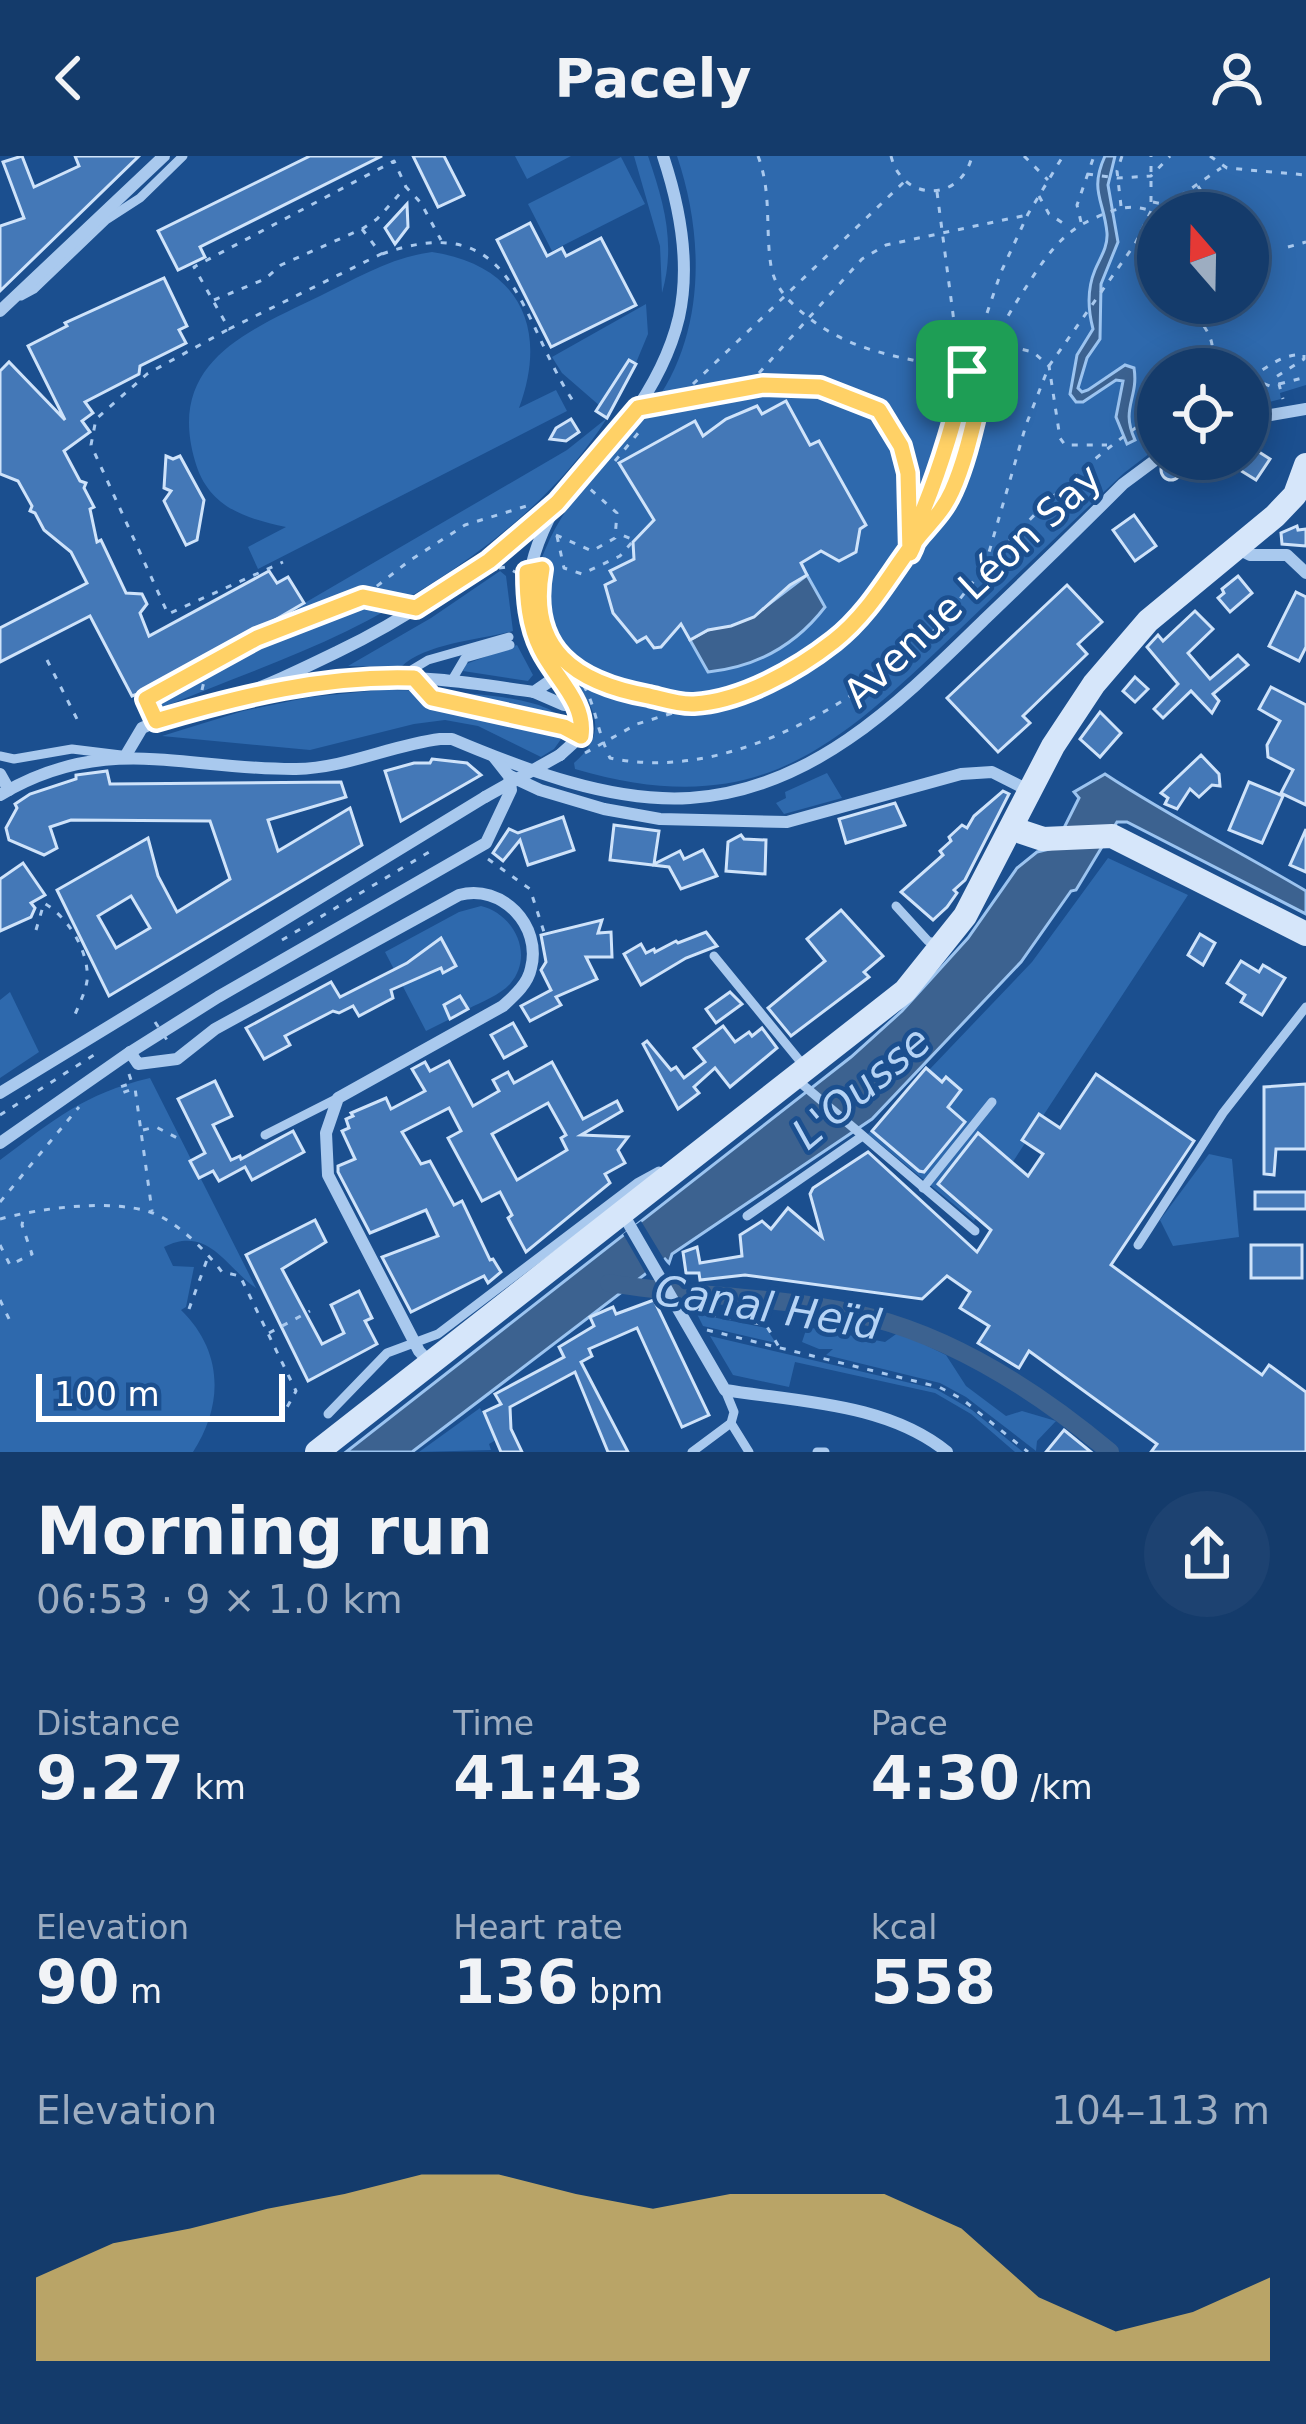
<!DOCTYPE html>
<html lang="en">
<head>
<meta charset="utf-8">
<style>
	body { margin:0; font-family:"DejaVu Sans",sans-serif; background:#1d4271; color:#f1f3f6; height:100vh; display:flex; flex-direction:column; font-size:45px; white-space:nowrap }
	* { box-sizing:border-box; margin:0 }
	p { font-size:39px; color:#9dadc1 }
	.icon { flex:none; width:66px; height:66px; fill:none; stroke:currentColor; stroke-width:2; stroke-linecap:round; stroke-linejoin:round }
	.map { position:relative; height:1296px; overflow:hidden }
	.sheet { display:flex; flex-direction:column; background:#143b6b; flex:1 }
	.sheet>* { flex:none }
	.needle { width:78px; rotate:340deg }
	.controls { position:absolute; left:1137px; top:36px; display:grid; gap:24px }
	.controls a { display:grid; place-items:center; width:132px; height:132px; border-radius:50%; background:#143b6b; box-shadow:0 6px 30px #0003,0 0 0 3px #33557e; font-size:60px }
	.scale { position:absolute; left:36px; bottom:30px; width:249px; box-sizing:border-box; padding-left:12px; border:6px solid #fff; border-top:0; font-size:33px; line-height:42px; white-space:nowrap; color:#fff; -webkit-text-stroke:9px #1b4f8f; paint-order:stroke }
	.pin { position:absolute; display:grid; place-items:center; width:102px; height:102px; color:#fff; margin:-51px; border-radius:24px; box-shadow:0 6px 18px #0006 }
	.round { display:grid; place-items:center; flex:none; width:126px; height:126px; border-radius:63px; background:#1d4271 }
	.summary { display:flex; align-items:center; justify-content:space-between; height:204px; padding:0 36px }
	h1 { font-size:66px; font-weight:700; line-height:90px }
	.stats { display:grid; grid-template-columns:repeat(3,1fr); gap:18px; height:204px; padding:12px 36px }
	.stats div { display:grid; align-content:center }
	.stats b { font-size:60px; font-weight:700 }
	.stats small { font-size:33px; font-weight:400 }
	.stats p { font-size:33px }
	.chart { height:336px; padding:24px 36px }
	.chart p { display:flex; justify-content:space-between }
	.chart svg { width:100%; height:216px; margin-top:12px; fill:#ffd166; opacity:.7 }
	header { display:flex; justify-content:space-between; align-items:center; height:156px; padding:0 36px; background:#143b6b; font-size:54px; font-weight:700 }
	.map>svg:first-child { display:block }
	.green { fill:#2e69ad; fill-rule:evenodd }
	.water { fill:#3c6290; stroke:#9cc4f0; stroke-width:3 }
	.pier { fill:#1b4f8f }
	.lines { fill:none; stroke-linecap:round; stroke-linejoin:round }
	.canal { stroke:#3c6290; stroke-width:18 }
	.building { fill:#4478b7; stroke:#cfe3fa; stroke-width:3; fill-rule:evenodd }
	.path { stroke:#a9c9ee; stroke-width:3; stroke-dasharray:6 9; stroke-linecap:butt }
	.service { stroke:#a9c9ee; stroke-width:9 }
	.minor { stroke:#a9c9ee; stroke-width:12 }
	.secondary { stroke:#d6e6fa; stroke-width:24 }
	.path-bridge { stroke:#a9c9ee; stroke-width:3; stroke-dasharray:6 9; stroke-linecap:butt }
	.minor-bridge { stroke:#a9c9ee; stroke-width:12 }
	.route-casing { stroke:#fff; stroke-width:24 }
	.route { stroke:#ffd166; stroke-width:15 }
	.labels { text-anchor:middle; stroke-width:9; stroke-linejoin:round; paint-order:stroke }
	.street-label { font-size:39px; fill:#fff; stroke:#1b4f8f }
	.water-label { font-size:42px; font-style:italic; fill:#b5d3f5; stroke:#1b4f8f }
</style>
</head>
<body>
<header><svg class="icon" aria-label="back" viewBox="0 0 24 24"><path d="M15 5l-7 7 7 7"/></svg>Pacely<svg class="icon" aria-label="person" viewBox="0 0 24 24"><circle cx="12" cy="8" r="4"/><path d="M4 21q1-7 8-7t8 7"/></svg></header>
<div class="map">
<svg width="1306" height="1296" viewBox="0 0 1306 1296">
	<rect width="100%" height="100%" fill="#1b4f8f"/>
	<g class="green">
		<polygon points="515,0 571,0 527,23"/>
		<path d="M634,0H648C664,47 676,88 662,137L660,90Z"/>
		<path d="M677,0H1306V229L1280,237L1281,243L1248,251V213H1158V291L1124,317C1068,370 1012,423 957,476C832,595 756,666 575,613L574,607C629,559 562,525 544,483C531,454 532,423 545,394C567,339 613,301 649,255C706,182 705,83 677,0ZM1158,57H1248V147H1158Z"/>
		<polygon points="621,1 645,48 552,95 528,48"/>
		<path d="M432,96C519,109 549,172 519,252L556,234L567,255L258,413L248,391L286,371C244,362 208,351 195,305C166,206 248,175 320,140C357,122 392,101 432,96Z"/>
		<polygon points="646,148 648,178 633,214 628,212 600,250 562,217 552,201"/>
		<path d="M607,262C549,355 444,427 347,475C287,504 223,526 161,552L146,554L140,543L567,294Z"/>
		<path d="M500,415L506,420L513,475C479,484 426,487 401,511L348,510L431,462Z"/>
		<polygon points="517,489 533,519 528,525 463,515 466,508"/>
		<path d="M380,534C420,534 519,536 552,555C562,561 564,569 564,579L554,593L541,601L478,570L445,564L414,568L310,594L162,580L243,555L310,541Z"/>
		<polygon points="827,617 842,642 784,658 776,647 786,642 785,636"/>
		<polygon points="1108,702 1188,739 974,1065 868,978 1032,806"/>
		<path d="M481,750C514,758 535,799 510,828C500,839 481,846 468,853L460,840L444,848L450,863L426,875L385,796L459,756ZM441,783L456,809L444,816L441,812L417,824L406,805Z"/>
		<polygon points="10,836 39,896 0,922 0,844"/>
		<path d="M150,922L256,1132C228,1114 209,1068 164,1091L173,1110L194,1111L186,1151L181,1154C223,1195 224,1248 193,1296H0V1004C54,964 83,938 150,922Z"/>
		<polygon points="1209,998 1232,1003 1239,1081 1173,1090 1160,1064"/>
		<polygon points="697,1158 766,1172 776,1187 703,1170"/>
		<polygon points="807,1171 885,1186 899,1176 946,1199 966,1230 1006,1260 1022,1255 1056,1265 1037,1285 1036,1295 966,1241 940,1227 826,1199 833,1193 819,1193 802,1186"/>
		<polygon points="710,1180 936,1233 972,1254 1023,1296 1015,1296 971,1258 935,1237 795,1206 789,1231 733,1219"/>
		<polygon points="480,1252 496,1284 489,1288 491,1294 419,1296"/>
	</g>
	<g class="water">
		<path d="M1105,0H1115L1108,29L1118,86L1101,128L1100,183L1087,202L1078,232L1082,236L1088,234L1125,209L1134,212C1139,242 1120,252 1135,284L1127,288L1116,261L1123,225L1116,224L1083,246H1076L1070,238L1077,199L1093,173C1088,154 1087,133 1095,114C1100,102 1108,91 1107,77C1104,44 1089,35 1105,0Z"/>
		<path d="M807,419L825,451C795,490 756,511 708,516L690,484L708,474L752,461Z"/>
		<path d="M1105,618C1170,661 1239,695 1306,735V758L1127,666H1117L1076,734L1071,735L1021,806L872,963L672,1098L669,1107L665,1103L412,1296H346L851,901L902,855L968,782L1017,712L1037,696L1054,692L1079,642L1074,636Z"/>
	</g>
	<polygon class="pier" points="641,1065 670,1113 665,1111 649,1123 623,1078"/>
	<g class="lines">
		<path class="canal" d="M609,1127C696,1142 787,1139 873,1162C959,1185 1042,1239 1110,1296"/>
	</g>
	<g class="building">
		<polygon points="22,0 34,31 79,10 75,0 139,0 0,135 0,70 24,62 3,6"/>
		<polygon points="310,0 382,0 200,91 205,101 178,114 158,75"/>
		<polygon points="413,0 444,0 464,39 438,51"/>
		<polygon points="407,48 408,71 395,88 385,72"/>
		<polygon points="530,67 547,100 562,92 566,100 601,82 636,149 551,191 497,84"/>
		<polygon points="164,122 187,170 179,174 186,187 140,210 139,218 85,246 93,257 82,265 90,276 64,295 80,325 86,327 84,332 94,351 90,353 97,386 101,384 126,437 142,438 147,448 140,457 149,480 269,415 277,427 288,421 304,447 140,543 137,538 132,540 90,460 0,506 0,472 87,427 71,396 44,374 35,357 30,355 32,350 18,325 0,318 0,215 9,206 65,264 28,190 67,170 65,167"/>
		<polygon points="629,204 636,208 607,262 596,255"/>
		<polygon points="786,245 810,289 819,285 866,369 860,373 856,396 839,405 821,395 801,407 807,419 790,429 754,461 731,470 708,474 690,484 681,468 661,491 654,492 646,481 637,486 613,457 605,429 615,424 610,415 634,403 633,386 654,364 619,307 695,265 703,280 726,263 757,250 762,258"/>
		<polygon points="571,263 579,276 566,285 550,283 556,272"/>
		<polygon points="1248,289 1270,303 1256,324 1222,303 1248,303"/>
		<polygon points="166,300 173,303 180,300 204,344 197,384 186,389 164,345 171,335 164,332"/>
		<circle cx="1171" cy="314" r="10"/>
		<polygon points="1134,359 1156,390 1135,405 1113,374"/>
		<polygon points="1297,370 1298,374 1306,373 1306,390 1282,388 1281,377"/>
		<polygon points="1238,420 1252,437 1230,456 1218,442 1224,437 1222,433"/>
		<polygon points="1067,429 1102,466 1078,488 1087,498 1023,560 1030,567 998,596 947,542"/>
		<polygon points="1296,436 1306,441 1306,491 1299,505 1269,490"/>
		<polygon points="1195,455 1213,473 1188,497 1210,523 1238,499 1248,509 1213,538 1219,545 1212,557 1191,535 1163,562 1154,553 1178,528 1147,491 1158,479 1163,485"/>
		<polygon points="1135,521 1148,533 1135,546 1123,535"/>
		<polygon points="1271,531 1306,549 1306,649 1281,637 1293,614 1268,601 1267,589 1280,565 1259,553"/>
		<polygon points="1100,556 1121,577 1100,601 1080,583"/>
		<polygon points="1201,599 1219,618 1220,630 1212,629 1199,641 1190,633 1177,653 1165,648 1168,642 1161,637"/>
		<polygon points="432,603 467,607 481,619 401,665 385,615 414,607 430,607"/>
		<path d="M107,615L110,628L341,626L346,641L268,664L278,695L350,652L362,689L109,840L57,734L148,682L158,720L177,756L230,723L210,665L71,664L50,671L57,692L44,699L9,684L6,672L17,652L15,648L30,638L76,623V619ZM131,740L150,772L116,792L98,760Z"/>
		<polygon points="1249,626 1283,640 1262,687 1229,674"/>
		<polygon points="1003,635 1009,638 965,724 954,734 957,737 947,751 933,764 901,736 943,699 940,695 951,685 949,681 962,669 967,672 974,660"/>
		<polygon points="895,647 905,669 846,687 839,663"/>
		<polygon points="563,661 574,694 528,709 520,684 503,705 493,697 509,673 518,677"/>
		<polygon points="614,669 659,675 654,708 680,695 684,703 703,694 717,720 681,733 669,711 610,704"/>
		<polygon points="1306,673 1306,716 1290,709"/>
		<polygon points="741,679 744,683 766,684 765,718 726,715 728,686"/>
		<polygon points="23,707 45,739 31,747 35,752 31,761 0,775 0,723"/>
		<polygon points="841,754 883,800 864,816 869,821 791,880 768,852 825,805 807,783"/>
		<polygon points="602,764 598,777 611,776 612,801 586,801 597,823 556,841 561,849 530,865 521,850 551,834 541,814 546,806 541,779"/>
		<polygon points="706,776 717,790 686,802 641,829 624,798 641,788 646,797 654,793 655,796 676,785 678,787"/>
		<polygon points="1200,778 1215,787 1203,809 1188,799"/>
		<polygon points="441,782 456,810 443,817 441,812 391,834 393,842 359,860 353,850 339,857 333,855 285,880 290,889 264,903 246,872 331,826 340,841 407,807"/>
		<polygon points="1241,805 1259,816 1263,809 1285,822 1262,859 1241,846 1245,839 1227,827"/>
		<polygon points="730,836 742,848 716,867 706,853"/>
		<polygon points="460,840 468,853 450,863 444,849"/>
		<polygon points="513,867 526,890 504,902 491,879"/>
		<polygon points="723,870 735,886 749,876 752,880 762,872 777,892 730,931 715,912 694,931 699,937 678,953 643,888 647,885 671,914 676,911 684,922 705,906 694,892"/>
		<path d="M449,905L473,950L499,935L493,924L508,916L514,927L552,906L583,963L617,945L622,955L581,979L628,981L618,994L625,1007L605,1018L610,1027L526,1096L508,1062L512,1059L500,1036L482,1045L448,982L461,975L449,952L402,976L421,1008L430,1005L454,1049L462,1045L490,1104L493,1103L501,1116L488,1127L484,1120L411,1156L382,1101L438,1080L426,1054L370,1077L338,1016V1010L355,1003L342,975L349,972L346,963L353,960L351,957L386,942L391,953L425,935L412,913L425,906L430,915ZM548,947L566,979L561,982L567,994L517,1024L492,978Z"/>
		<polygon points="926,912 942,926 946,921 961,934 948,951 965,966 924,1016 919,1015 872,975"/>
		<polygon points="1096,918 1194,985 1111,1109 1262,1219 1269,1209 1306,1236 1306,1296 1151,1296 1157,1288 1029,1195 1019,1212 978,1187 989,1170 960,1152 970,1136 947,1120 922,1143 745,1119 700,1124 699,1117 686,1117 683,1096 697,1091 700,1107 742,1100 740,1079 762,1065 771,1073 788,1052 822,1081 810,1038 813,1032 868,996 977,1096 991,1074 938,1028 978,977 1028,1020 1043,998 1022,984 1039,958 1060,972"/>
		<polygon points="215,925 232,960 213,969 231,1004 240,1000 241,1003 293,975 304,996 252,1024 245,1011 219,1025 213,1015 199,1022 190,1005 205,997 178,943"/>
		<polygon points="1306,928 1306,993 1276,993 1274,1019 1264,1018 1264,931"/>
		<rect x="1255" y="1036" width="51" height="17"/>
		<polygon points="315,1064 326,1086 282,1113 322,1188 344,1177 331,1149 359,1135 372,1162 365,1165 377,1188 308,1225 246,1099"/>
		<rect x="1251" y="1089" width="51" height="33"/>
		<polygon points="654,1144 709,1259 682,1271 637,1172 589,1193 592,1200 581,1206 628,1296 608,1296 575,1216 510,1251 511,1273 522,1296 501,1296 484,1256 501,1248 495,1238 564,1201 559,1191 594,1170 590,1161 613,1151 616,1158"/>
		<polygon points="1064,1274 1091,1296 1046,1296"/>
	</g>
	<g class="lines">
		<g class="path">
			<path d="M758,0C772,37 765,73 771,110C774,127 783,139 795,150C851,203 913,200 983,220"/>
			<path d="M891,0C902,46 961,47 972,0"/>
			<polyline points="1024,0 1048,24"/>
			<polyline points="1210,0 1227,12 1306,19"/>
			<polyline points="1087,18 1117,22 1151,20 1170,0"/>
			<polyline points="1198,30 1215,57"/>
			<polyline points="937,36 956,181 966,214"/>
			<polyline points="1039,40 1049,58 1069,71"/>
			<polyline points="1182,41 1192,57"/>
			<polyline points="1153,46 1167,49 1221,12"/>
			<polyline points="1121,50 1117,15 1122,0"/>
			<polyline points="1081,66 1077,49 1094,0"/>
			<polyline points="362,73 381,98 229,173 194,111 394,5 406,31"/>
			<polyline points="1288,91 1306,86"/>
			<path d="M382,98C518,50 518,164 575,248"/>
			<polyline points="214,144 265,123 281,109 362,73 377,63 406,31 421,47 441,84"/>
			<path d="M1185,147C1204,170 1219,182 1210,213"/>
			<polyline points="227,174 147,218 96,263 91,289 168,458 283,406"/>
			<polyline points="979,183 1033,196 1049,210 1060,282 1065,289 1107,289"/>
			<polyline points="759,217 862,103 886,89 1027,59"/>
			<path d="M1250,222C1268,211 1283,197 1304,199V203L1276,221L1279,228L1306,221"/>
			<polyline points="1250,222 1270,230 1279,228 1283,243"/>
			<polyline points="693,228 904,26"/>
			<path d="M886,266C911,306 913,348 910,395"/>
			<polyline points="615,305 639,276"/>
			<polyline points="556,379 592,395 615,382 617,357 590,333"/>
			<polyline points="557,380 564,412 582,418 620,400 634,384 617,377"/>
			<path d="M920,380C973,330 970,249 996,185C1005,162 1019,142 1032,122C1051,93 1066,74 1097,61C1122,50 1133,48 1158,57"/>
			<polyline points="985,410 1026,269 1049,210 1135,88 1151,55 1151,0"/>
			<polyline points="499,412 506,411 517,417"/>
			<polyline points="365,441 397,447"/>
			<polyline points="47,504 77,563"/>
			<path d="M566,505C598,540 592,564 610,602C719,625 835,559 917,491C945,467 964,435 988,408C1040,351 1093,298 1158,257"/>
			<polyline points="584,521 627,536 690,548"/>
			<polyline points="202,534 208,508"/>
			<polyline points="427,537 456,549 567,573"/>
			<polyline points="151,554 146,543 257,482 363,441 409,405 465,369 530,349"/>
			<polyline points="585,597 637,568 741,536 789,515 832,487 863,459 919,381 921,358 940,317 967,216 1001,116 1028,58 1063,0"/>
			<polyline points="488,703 530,733 544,776"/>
			<path d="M36,774L44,747C68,761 90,796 87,825C85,838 77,852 73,864"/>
			<polyline points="282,784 429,696"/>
			<polyline points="129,918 132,927 120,931 122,937 135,932 152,1055"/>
			<polyline points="0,959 100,895"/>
			<polyline points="143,974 156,971 181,984"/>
			<polyline points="0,1046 79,951"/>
			<path d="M0,1063C40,1052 110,1043 150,1056C177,1065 206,1095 222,1116L240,1120L296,1235L285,1255"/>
			<polyline points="0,1089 10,1109 32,1098 22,1069 24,1058"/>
			<polyline points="0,1144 11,1167"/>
			<polyline points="189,1153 208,1101"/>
			<polyline points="695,1156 766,1169 779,1191"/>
			<polyline points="707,1174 939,1231 962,1243 1028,1296"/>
			<polyline points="269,1177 310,1155"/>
		</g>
		<g class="service">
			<polyline points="21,140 34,133 106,64 140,42 183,0"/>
			<polyline points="638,252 763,229 820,231 879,255"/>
			<polyline points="398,522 428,504 509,481"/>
			<polyline points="452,524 465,502 510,489"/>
			<polyline points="0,600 14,603 72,593 121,599"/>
			<polyline points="896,750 928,785 939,788"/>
			<polyline points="714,800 804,910"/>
			<polyline points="796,923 975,1075"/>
			<polyline points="265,979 338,942"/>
			<polyline points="923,1032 992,946"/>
			<polyline points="747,1060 861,981"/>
			<polyline points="1138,1089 1223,957 1306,851"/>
			<polyline points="328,1258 387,1197 438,1178 637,1027 659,1015"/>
			<polyline points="731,1267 749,1296"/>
			<polyline points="692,1296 731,1267 734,1256 725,1234"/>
			<polyline points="817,1296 825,1296"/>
		</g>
		<g class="minor">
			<polyline points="0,155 164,0"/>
			<polyline points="1248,263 1306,253"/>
			<path d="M554,353C520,416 518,460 558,521C571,540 585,556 581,580L560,599"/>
			<polyline points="1236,392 1250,399 1287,399 1306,417"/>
			<polyline points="534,536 564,549 577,547"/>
			<path d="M256,538C287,533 318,526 348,523C411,517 473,527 534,536L557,520"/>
			<path d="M126,599L142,572C170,559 200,553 229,543C265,531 302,513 337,496C460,437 646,301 679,161C691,107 680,51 663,0"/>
			<polyline points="0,618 9,634"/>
			<polyline points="510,620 540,634 604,653 660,663 787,666 961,618 992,616 1030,635"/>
			<path d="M0,639C106,576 184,614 296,613C347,612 391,589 440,583H452C523,613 611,647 690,642C814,634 902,544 986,462C1032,418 1078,373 1123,328L1158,302"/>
			<path d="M130,896L138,908L177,903L215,873L459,739C502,727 542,770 531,812C528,828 514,840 503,850L338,942L326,977L328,1019L419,1195L430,1207"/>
			<polyline points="0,937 485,641"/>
			<polyline points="0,987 129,897 218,841 486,687 511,634 509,620 494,601"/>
			<path d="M623,1058L725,1234C799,1246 887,1247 947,1296"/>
		</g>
		<g class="secondary">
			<polyline points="1013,673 1043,683 1112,680 1306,778"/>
			<polyline points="317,1296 905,835 965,760 1053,590 1094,528 1148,465 1275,360 1295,339 1306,309"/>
		</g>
		<polyline class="path-bridge" points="155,866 169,887"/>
		<polyline class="minor-bridge" points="485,641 560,599"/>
	</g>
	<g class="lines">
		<g class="route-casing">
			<path id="route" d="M967,215C954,264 943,305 924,352C918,367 919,381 910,397L908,317L901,290L879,254L820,231L763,229L638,252L557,347L489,405L416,452L363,441L257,482L146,543L156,565C240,540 326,519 414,522L432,542L564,571L581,580C586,546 555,522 541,493C529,469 527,442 527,416L542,413C527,494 576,527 649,540C662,543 680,549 694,548C742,545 797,514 834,485C872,455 891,415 920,379C933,364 944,353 952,335C968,299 975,258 985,221L967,215"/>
		</g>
		<use href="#route" class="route"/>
	</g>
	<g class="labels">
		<g class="street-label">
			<text transform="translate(972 429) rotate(-43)" y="14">Avenue Léon Say</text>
		</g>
		<g class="water-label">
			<text transform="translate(861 931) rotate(-40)" y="15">L'Ousse</text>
			<text transform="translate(768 1151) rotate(9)" y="15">Canal Heïd</text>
		</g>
	</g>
</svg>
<div class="controls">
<a><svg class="needle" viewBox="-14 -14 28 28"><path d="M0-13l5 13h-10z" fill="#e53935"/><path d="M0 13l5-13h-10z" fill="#9dadc1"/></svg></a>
<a><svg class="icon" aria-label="locate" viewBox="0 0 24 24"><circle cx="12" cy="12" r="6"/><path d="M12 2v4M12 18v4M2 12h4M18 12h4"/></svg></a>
</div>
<div class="scale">100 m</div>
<div class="pin" style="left:967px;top:215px;background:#1e9e55"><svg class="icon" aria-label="arrive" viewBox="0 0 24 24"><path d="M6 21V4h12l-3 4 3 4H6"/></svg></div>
</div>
<section class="sheet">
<div class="summary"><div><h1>Morning run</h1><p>06:53 · 9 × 1.0 km</p></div><a class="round"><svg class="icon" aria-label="share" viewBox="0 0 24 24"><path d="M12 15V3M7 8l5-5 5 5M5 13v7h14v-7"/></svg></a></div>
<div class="stats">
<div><p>Distance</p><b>9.27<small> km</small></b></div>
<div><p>Time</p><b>41:43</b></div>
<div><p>Pace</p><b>4:30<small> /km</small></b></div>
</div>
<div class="stats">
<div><p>Elevation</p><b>90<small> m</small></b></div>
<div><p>Heart rate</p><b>136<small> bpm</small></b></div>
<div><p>kcal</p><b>558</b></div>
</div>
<div class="chart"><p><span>Elevation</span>104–113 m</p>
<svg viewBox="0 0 160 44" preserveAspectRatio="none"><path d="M0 44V27L10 20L20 17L30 13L40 10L50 6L60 6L70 10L80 13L90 10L100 10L110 10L120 17L130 31L140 38L150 34L160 27V44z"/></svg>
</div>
</section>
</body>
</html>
